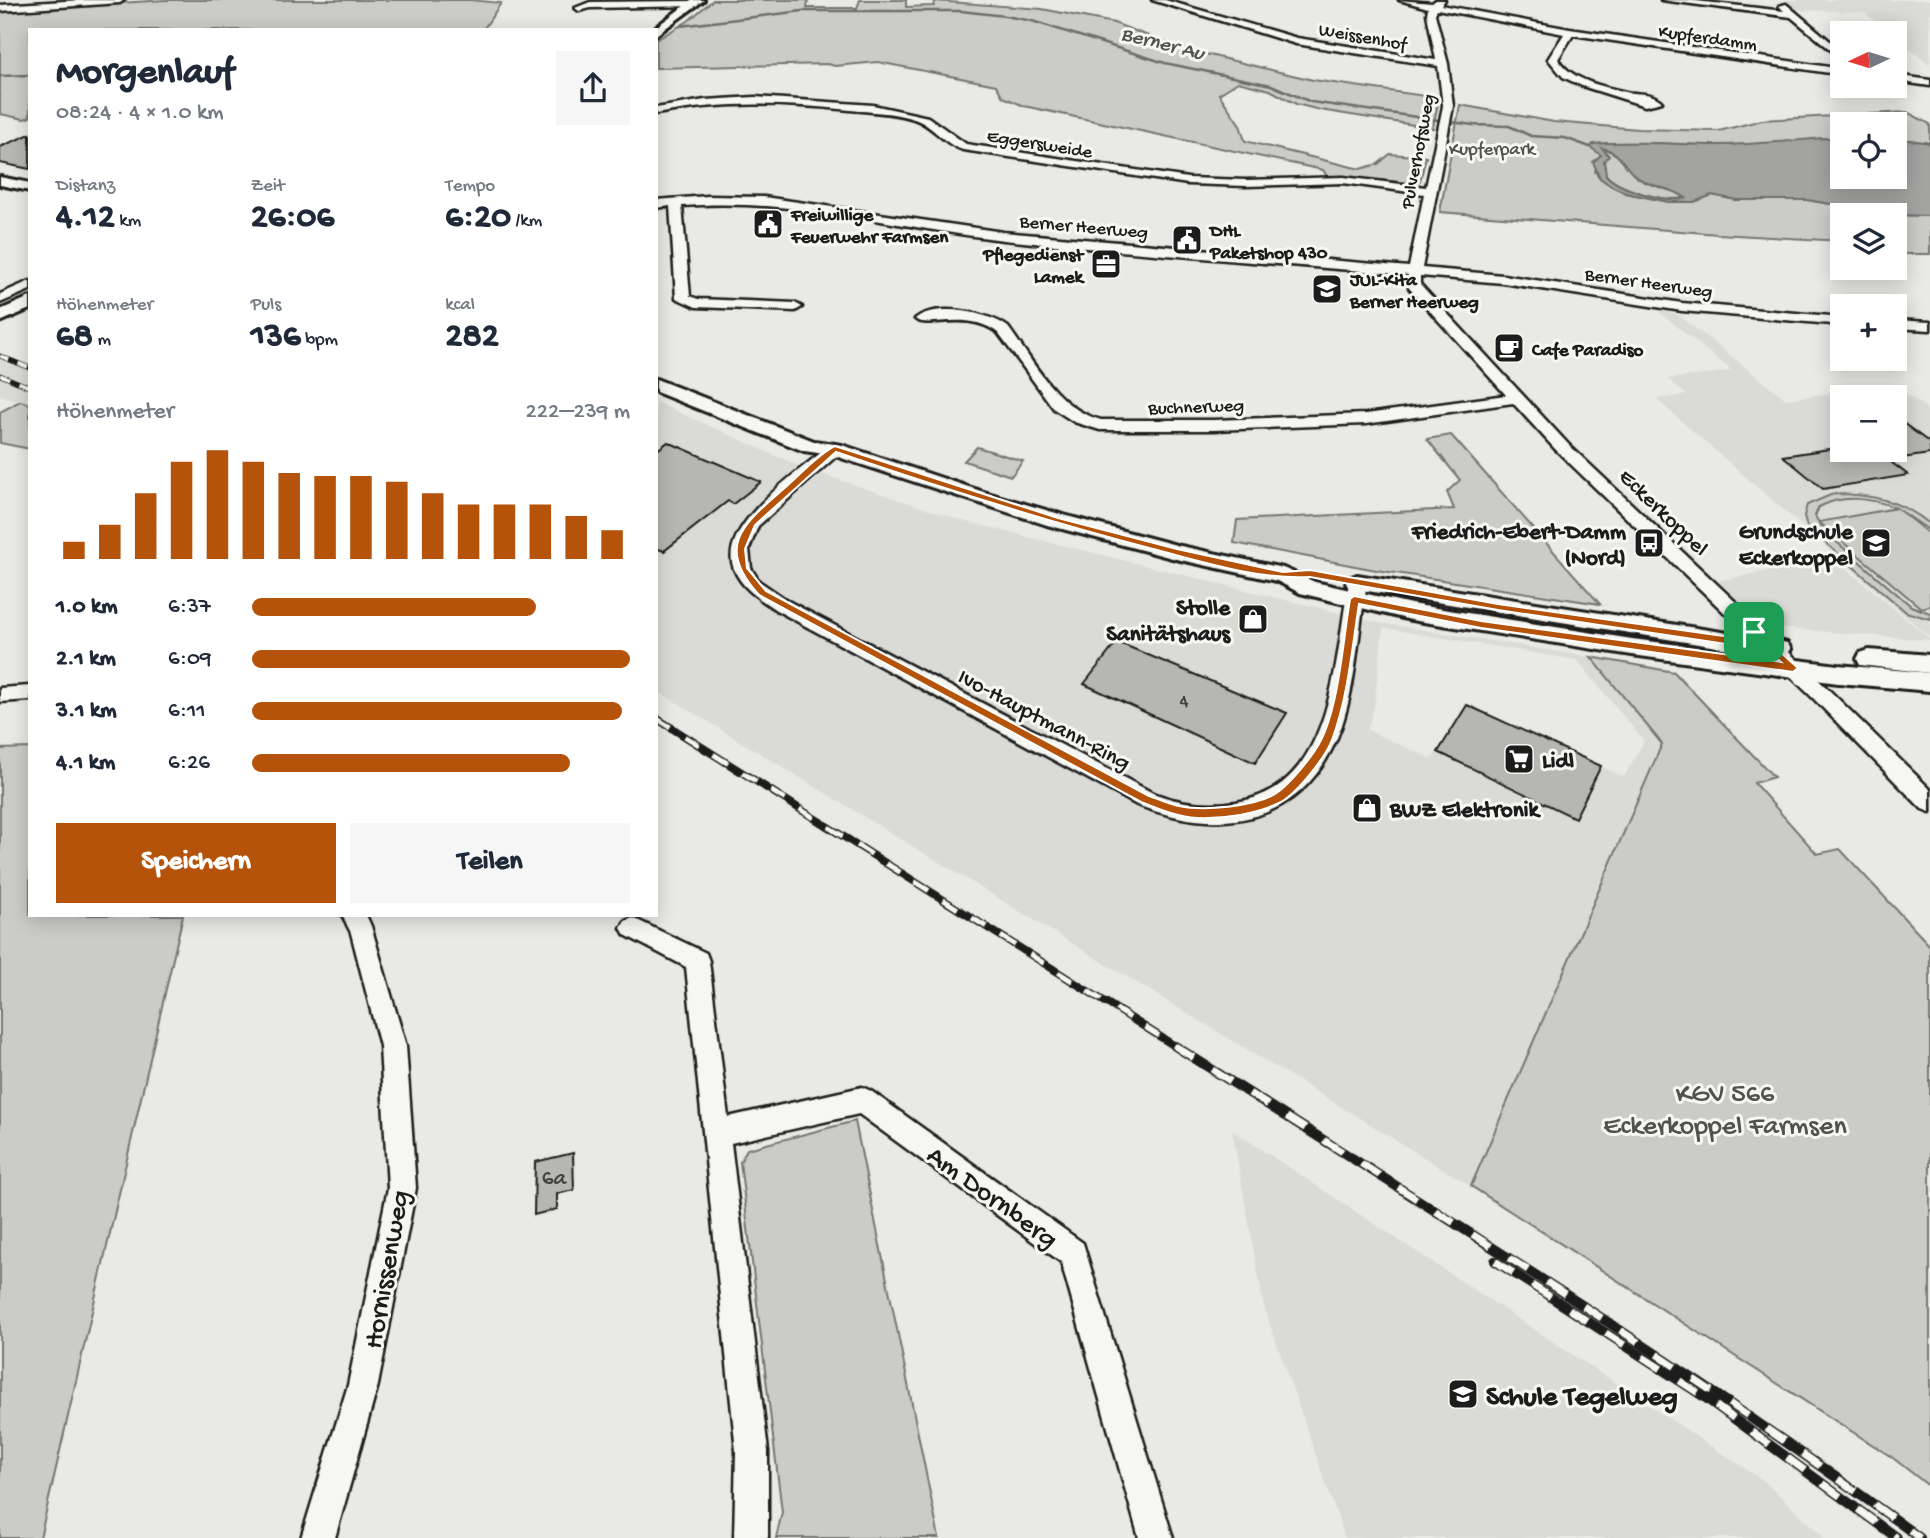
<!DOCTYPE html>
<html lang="de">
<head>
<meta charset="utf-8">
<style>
	body { margin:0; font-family:"Gochi Hand",sans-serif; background:#f6f6f7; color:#1f2937; height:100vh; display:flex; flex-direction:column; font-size:26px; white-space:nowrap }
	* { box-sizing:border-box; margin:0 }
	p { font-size:23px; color:#747a83 }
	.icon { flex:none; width:38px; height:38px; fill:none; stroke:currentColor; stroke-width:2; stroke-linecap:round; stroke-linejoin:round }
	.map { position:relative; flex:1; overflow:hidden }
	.sheet { position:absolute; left:28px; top:28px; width:630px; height:889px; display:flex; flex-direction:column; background:#fff; border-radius:0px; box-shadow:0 4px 18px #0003 }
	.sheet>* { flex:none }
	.needle { width:46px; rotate:266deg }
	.tools { position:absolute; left:1830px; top:21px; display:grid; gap:14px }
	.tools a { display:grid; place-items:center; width:77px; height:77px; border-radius:0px; background:#fff; box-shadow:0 4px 18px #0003; font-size:35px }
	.pin { position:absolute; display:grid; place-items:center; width:60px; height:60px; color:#fff; margin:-30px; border-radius:14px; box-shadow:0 4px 10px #0006 }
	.round { display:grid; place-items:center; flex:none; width:74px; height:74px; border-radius:0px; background:#f6f6f7 }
	.head { display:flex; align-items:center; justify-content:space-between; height:119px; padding:0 28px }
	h1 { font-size:38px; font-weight:800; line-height:52px }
	.metrics { display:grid; grid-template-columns:repeat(3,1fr); gap:10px; height:119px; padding:7px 28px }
	.metrics div { display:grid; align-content:center }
	.metrics b { font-size:35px; font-weight:800 }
	.metrics small { font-size:19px; font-weight:400 }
	.metrics p { font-size:19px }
	.chart { height:196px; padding:14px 28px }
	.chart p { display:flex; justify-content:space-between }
	.chart svg { width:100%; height:126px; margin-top:7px; stroke:#b45309; stroke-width:6 }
	.cta { display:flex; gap:14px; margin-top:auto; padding:14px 28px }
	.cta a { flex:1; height:80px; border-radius:0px; background:#b45309; color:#fff; font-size:28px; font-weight:800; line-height:80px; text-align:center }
	.cta a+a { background:#f6f6f7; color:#1f2937 }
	ul { padding:0 28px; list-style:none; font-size:23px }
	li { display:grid; grid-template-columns:112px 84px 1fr; align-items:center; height:52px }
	li i { height:18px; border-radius:9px; background:#b45309 }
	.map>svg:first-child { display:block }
	.built { fill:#dadad6; fill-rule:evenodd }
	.green { fill:#cbcbc7; stroke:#747472; stroke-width:2 }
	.water { fill:#a3a3a1; stroke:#6d6d6c; stroke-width:2; fill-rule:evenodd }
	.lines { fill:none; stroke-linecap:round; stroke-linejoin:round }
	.stream { stroke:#6d6d6c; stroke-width:2.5 }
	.building { fill:#b6b6b3; stroke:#1c1c1c; stroke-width:2 }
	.minor-casing { stroke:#1c1c1c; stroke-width:5 }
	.major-casing { stroke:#1c1c1c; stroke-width:6 }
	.minor { fill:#f6f6f2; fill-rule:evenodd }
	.major { fill:#f6f6f2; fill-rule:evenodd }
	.rail-far3-casing { stroke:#1c1c1c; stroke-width:5 }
	.rail-far2-casing { stroke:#1c1c1c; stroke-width:6 }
	.rail-far1-casing { stroke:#1c1c1c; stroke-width:8 }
	.rail-casing { stroke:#1c1c1c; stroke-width:10 }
	.rail-far3 { stroke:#f6f6f2; stroke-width:3.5; stroke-dasharray:10; stroke-linecap:butt }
	.rail-far2 { stroke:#f6f6f2; stroke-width:4.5; stroke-dasharray:13; stroke-linecap:butt }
	.rail-far1 { stroke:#f6f6f2; stroke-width:5; stroke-dasharray:17; stroke-linecap:butt }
	.rail { stroke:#f6f6f2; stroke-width:7; stroke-dasharray:22; stroke-linecap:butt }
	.route { fill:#b45309; stroke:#fff; stroke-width:2; fill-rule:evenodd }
	.labels { text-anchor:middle; stroke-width:6; stroke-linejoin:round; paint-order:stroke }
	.far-street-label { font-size:19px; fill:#1c1c1c; stroke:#f6f6f2 }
	.far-park-label { font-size:19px; fill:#51514f; stroke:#f6f6f2 }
	.far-poi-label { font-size:19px; font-weight:bold; fill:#1c1c1c; stroke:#f6f6f2; text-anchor:start }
	.number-label { font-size:19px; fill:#424242 }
	.far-water-label { font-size:21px; font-style:italic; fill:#525251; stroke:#f6f6f2 }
	.street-label { font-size:23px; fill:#1c1c1c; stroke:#f6f6f2 }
	.poi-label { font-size:23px; font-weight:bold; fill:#1c1c1c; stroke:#f6f6f2; text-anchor:end }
	.near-number-label { font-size:23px; fill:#424242 }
	.near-park-label { font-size:28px; fill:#51514f; stroke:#f6f6f2 }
	.near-street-label { font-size:28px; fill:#1c1c1c; stroke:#f6f6f2 }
	.near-poi-label { font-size:28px; font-weight:bold; fill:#1c1c1c; stroke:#f6f6f2; text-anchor:start }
</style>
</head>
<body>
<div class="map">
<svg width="1930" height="1538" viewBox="0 0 1930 1538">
	<rect width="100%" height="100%" fill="#e9e9e5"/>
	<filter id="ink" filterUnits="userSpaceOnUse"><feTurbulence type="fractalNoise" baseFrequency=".0143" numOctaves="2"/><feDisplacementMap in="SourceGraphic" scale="14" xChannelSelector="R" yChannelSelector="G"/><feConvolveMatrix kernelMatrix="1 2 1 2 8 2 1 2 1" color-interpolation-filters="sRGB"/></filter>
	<g filter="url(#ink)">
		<g class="built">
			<polygon points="1785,0 1930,0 1930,65 1895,37 1895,33 1890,33 1864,12 1797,10"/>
			<path d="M1658,311L1677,314L1786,399L1894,385L1930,411V637L1656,399L1687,395L1668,379L1732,371ZM1843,397H1895V450H1843Z"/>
			<polygon points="0,354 30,366 30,404 0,395"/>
			<path d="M656,402L801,467L963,521L1380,623L1591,657L1662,743L1471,1186L656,690ZM1383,628L1577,660L1644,741L1624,777L1467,705L1432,759L1367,730L1374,707Z"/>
			<polygon points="1833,557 1930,639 1930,640 1777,628 1759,621 1718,581"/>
			<polygon points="1232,1130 1764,1481 1825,1538 1345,1538 1264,1307"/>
		</g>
		<g class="green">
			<polygon points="165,0 470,0 501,3 483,30 30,30 30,117 24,119 0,114 0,11"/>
			<polygon points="713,0 808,0 807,8 857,8 860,0 906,0 906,7 934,6 935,1 1042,9 1114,23 1180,48 1313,80 1439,98 1433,128 1320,110 1296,104 1270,90 1238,82 1219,94 1240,125 1245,141 1360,169 1378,164 1390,154 1426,157 1420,181 1412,183 1327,176 1323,170 1024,106 1003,97 996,85 878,62 835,66 828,64 656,68 656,40 688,21"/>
			<path d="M1460,105L1554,122L1638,129L1719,131L1762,120L1907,112L1930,124V143L1895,138V124H1843V137C1815,138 1789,143 1762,145C1706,149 1650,139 1594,144L1602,155L1595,171L1600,178L1626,193L1669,202H1694L1712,195L1736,200H1807L1895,215L1930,216V254H1895V215H1843V241L1718,234L1440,212Z"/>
			<path d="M1601,148C1618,152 1621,160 1631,171C1645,188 1669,187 1686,197C1669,204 1618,189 1606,175Z"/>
			<polygon points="20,401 30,404 30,449 0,443 0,412"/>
			<polygon points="1451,435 1600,604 1376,570 1234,543 1237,520 1454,509 1447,492 1460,480 1427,439"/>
			<polygon points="977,447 1023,461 1011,476 964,461"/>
			<path d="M1833,494C1871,494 1900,500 1930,524V531L1898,509L1930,535V606L1921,608L1819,522L1896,508C1872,498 1843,494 1819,507L1815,516L1823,530L1911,606L1930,613V619L1906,612L1807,527L1804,516L1807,505Z"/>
			<polygon points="1412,603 1465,612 1506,614 1703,641 1719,646 1658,639 1622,639 1414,607"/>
			<polygon points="1591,657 1674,672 1774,777 1754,783 1817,854 1840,849 1930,946 1930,1487 1893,1458 1471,1186 1662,744"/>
			<polygon points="30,748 30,915 183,915 40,1538 0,1538 0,749"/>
			<polygon points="855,1121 939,1538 776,1538 782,1512 740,1162 747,1149"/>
		</g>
		<path class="water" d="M1843,137V177H1895V138L1930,143V216L1895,215L1807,200H1736L1712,195L1694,202H1669L1626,193L1611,186L1600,178L1593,162L1601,155L1590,147L1594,144C1636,140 1677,145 1719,145C1760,145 1801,139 1843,137ZM1602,148C1619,152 1621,161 1631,172C1646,188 1670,186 1686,198C1667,203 1619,190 1606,175L1604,161L1609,156Z"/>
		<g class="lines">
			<g class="stream">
				<polyline points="680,26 802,11 961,11 1005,16 1032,21 1165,63 1271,85 1311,102 1473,125 1509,126 1531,136 1565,138 1590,147"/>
				<polyline points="0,76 30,75"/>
			</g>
		</g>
		<g class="building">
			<polygon points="30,134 30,169 0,163 0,147"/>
			<polygon points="1895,417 1930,443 1930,454 1895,459"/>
			<polygon points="668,442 761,482 733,504 728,501 664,551 656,548 656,451"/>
			<polygon points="1843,447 1843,450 1875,450 1908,475 1823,489 1783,456"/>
			<polygon points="1117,642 1287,713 1255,763 1084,684"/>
			<polygon points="1467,705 1601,766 1575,818 1438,752"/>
			<polygon points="573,1153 574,1190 557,1194 557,1209 534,1215 535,1162"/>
		</g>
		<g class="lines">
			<g class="minor-casing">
				<g id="minor">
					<polygon points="81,0 124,0 120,3 0,11 0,5"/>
					<path d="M1152,0H1165L1297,38L1436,60L1427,14L1428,8L1399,0L1432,3L1436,0H1445L1441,5L1570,29L1843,69V75L1573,35L1558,59C1572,81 1602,86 1626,92C1640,95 1651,91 1662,102L1645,106L1582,86L1563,77L1548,59L1564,34L1437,9L1435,14L1448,64L1453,106L1422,268L1503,275L1682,303L1843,317V325L1682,311L1503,283L1420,276V284L1568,444L1828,689L1930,789V812L1922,809L1814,699L1556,450L1513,403L1366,424L1214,430H1100L1074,422L1054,409L998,333C966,309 928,330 915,319C935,302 988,312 1008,327C1034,362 1056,408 1101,420H1214L1366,414L1506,395L1409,288L1408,275C1273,263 1138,254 1004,240C897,228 790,197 682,206L690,296L698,299L795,303L802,307L795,311L696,307L676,298L670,206L656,208V200L708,196L764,197L1003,232L1409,267L1424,194L1343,183L1246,186L1188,184L963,150C943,144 933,125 914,119C893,112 871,112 850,110C784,103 721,101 656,114V108L705,100L755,97L873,105L928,117L966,144L1188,178L1246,180L1343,177L1426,187L1443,106L1438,66L1296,44Z"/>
					<polygon points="1661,0 1687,0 1784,11 1779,6 1786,4 1843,52 1843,60 1791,17"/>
					<polygon points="694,1 697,2 697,6 590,8 579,11 575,8 590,2"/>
					<polygon points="1895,75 1930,80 1930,86 1895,81"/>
					<polygon points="30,281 30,290 0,303 0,294"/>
					<polygon points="1895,320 1930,322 1930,330 1895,328"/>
					<path d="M835,444L841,446L843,449L841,452L758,526L749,549L751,568L759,581L790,602L1153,793C1180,803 1206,807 1236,802C1335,788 1334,659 1349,583L1352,579H1364L1367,583C1358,630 1357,680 1342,725C1308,823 1226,839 1137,805L776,610C760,599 742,589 734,569C716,526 801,470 829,446Z"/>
					<polygon points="30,686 30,700 0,702 0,688"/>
					<polygon points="342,915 366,915 371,926 406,1046 416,1188 378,1385 335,1538 301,1538 348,1385 388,1188 380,1046 351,933"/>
					<polygon points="633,918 706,953 709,961 728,1117 862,1087 871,1091 1083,1243 1173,1538 1139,1538 1061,1262 859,1114 731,1143 768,1451 768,1538 734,1538 736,1451 686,967 625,935 621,928 625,921"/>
				</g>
			</g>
			<g class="major-casing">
				<g id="major">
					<polygon points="692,0 704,0 656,35 656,30 652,30"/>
					<polygon points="0,177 30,183 30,191 0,185"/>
					<polygon points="30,297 30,309 0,322 0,310"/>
					<polygon points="656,379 814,441 842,445 987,493 1063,515 1176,545 1283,568 1315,582 1411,604 1632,639 1838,665 1930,673 1930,691 1838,683 1632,655 1411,620 1300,593 1277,581 1176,559 1047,525 832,455 804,451 656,392"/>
					<polygon points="1357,575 1779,641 1787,643 1791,649 1787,655 1779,657 1349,588 1346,583 1349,578"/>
					<polygon points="1869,650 1930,655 1930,673 1860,665 1857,659 1860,653"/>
				</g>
			</g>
			<use href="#minor" class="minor"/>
			<use href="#major" class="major"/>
			<g class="rail-far3-casing">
				<g id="rail-far3">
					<polyline points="0,356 30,368"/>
					<polyline points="0,375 30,387"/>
				</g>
			</g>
			<g class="rail-far2-casing">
				<polyline id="rail-far2" points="25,385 30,387"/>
			</g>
			<g class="rail-far1-casing">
				<polyline id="rail-far1" points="656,718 1178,1048"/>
			</g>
			<g class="rail-casing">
				<g id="rail">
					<path d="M1175,1046C1427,1206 1680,1361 1920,1538"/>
					<polyline points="1495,1261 1703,1396 1897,1538"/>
				</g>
			</g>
			<use href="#rail-far3" class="rail-far3"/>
			<use href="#rail-far2" class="rail-far2"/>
			<use href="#rail-far1" class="rail-far1"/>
			<use href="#rail" class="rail"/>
		</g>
	</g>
	<path class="route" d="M835,446L1058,518L1177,549L1283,572L1310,570L1498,604L1744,639L1754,628L1798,668L1793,672L1481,628L1359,604C1352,649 1348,697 1332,740C1325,758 1297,793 1281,802C1258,814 1223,819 1197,818C1177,817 1159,809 1141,802L759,595C711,543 749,520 789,484C803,472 818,454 835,446ZM836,452C941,488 1046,521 1153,549C1203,562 1259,580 1310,577L1498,610L1746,647L1755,638L1781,662L1481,621L1354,596L1350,599C1343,640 1339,706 1320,742C1312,757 1289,785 1275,794C1254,807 1203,811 1179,806C1169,804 1159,799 1149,796L766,591L747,568L745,549L755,525Z"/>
	<defs>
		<g id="civic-square" transform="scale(1.575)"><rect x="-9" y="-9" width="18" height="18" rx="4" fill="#1c1c1c" stroke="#f6f6f2"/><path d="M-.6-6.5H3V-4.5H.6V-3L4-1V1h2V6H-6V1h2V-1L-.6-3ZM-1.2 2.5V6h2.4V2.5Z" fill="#fff"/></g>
		<g id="office-square" transform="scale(1.575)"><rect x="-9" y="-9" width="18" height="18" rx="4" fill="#1c1c1c" stroke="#f6f6f2"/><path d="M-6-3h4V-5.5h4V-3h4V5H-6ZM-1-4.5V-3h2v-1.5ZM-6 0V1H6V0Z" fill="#fff"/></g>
		<g id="school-square" transform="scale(1.575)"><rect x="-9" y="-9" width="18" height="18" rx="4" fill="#1c1c1c" stroke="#f6f6f2"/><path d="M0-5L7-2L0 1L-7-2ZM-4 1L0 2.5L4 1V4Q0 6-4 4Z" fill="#fff"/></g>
		<g id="cafe-square" transform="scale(1.575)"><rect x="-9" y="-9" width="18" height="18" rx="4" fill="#1c1c1c" stroke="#f6f6f2"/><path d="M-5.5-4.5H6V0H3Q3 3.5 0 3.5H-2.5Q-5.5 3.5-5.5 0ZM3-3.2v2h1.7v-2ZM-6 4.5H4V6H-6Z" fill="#fff"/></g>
		<g id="bus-square" transform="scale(1.575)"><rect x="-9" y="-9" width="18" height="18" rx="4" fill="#1c1c1c" stroke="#f6f6f2"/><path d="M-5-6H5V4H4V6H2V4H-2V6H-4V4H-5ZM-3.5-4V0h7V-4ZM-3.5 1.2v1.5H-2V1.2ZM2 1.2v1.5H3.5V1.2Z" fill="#fff"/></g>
		<g id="shop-square" transform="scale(1.575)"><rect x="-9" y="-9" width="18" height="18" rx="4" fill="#1c1c1c" stroke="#f6f6f2"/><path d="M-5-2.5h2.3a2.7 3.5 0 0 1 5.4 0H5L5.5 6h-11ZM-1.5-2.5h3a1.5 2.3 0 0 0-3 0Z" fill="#fff"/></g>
		<g id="supermarket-square" transform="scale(1.575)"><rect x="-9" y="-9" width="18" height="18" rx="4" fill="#1c1c1c" stroke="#f6f6f2"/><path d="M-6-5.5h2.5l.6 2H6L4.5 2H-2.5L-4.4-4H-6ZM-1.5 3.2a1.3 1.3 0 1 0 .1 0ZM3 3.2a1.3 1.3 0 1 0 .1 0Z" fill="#fff"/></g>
	</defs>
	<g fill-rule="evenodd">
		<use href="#civic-square" x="768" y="224"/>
		<use href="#civic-square" x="1187" y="240"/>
		<use href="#office-square" x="1106" y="264"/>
		<use href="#school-square" x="1327" y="289"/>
		<use href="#cafe-square" x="1509" y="348"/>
		<use href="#bus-square" x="1649" y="543"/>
		<use href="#school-square" x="1876" y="543"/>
		<use href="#shop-square" x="1253" y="619"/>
		<use href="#supermarket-square" x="1519" y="759"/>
		<use href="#shop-square" x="1367" y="808"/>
		<use href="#school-square" x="1463" y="1394"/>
	</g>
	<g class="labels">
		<g class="far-street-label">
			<text transform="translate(1363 35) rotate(10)" y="7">Weissenhof</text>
			<text transform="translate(1708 36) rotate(8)" y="7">Kupferdamm</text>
			<text transform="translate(1040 142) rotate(9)" y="7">Eggersweide</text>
			<text transform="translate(1416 151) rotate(-79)" y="7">Pulverhofsweg</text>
			<text transform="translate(1084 225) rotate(5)" y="7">Berner Heerweg</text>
			<text transform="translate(1649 281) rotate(8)" y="7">Berner Heerweg</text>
			<text transform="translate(1196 405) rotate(-2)" y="7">Buchnerweg</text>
		</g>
		<g class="far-park-label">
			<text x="1492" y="154">Kupferpark</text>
		</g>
		<g class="far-poi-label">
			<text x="791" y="220">Freiwillige<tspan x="791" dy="22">Feuerwehr Farmsen</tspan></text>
			<text x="1210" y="236">DHL<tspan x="1210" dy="22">Paketshop 430</tspan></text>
			<text x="1083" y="260" text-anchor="end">Pflegedienst<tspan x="1083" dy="22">Lamek</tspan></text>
			<text x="1350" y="285">JUL-Kita<tspan x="1350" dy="22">Berner Heerweg</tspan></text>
			<text x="1532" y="355">Cafe Paradiso</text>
		</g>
		<g class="number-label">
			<text x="1184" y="706">4</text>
		</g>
		<g class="far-water-label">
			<text transform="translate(1163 42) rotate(14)" y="7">Berner Au</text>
		</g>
		<g class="street-label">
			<text transform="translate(1665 511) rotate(44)" y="8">Eckerkoppel</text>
			<text transform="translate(1045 718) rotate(28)" y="8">Ivo-Hauptmann-Ring</text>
		</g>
		<g class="poi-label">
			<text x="1626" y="538">Friedrich-Ebert-Damm<tspan x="1626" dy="26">(Nord)</tspan></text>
			<text x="1853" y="538">Grundschule<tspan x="1853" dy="26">Eckerkoppel</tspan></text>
			<text x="1230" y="614">Stolle<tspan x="1230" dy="26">Sanitätshaus</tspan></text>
			<text x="1542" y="767" text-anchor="start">Lidl</text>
			<text x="1390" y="816" text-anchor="start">BWZ Elektronik</text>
		</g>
		<g class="near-number-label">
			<text x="554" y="1184">6a</text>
		</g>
		<g class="near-park-label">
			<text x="1725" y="1101">KGV 566<tspan x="1725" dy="32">Eckerkoppel Farmsen</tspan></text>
		</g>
		<g class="near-street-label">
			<text transform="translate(994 1195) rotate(36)" y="10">Am Dornberg</text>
			<text transform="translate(384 1269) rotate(-80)" y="10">Hornissenweg</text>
		</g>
		<g class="near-poi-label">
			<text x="1486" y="1404">Schule Tegelweg</text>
		</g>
	</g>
</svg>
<div class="tools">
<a><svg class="needle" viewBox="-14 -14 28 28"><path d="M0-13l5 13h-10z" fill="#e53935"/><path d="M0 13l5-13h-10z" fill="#747a83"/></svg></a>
<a><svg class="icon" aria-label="locate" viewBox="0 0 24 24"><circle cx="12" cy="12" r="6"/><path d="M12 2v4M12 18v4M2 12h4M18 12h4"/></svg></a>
<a><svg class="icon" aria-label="layers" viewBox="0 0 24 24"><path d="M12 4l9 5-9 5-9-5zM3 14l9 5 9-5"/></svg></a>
<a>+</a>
<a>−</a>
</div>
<div class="pin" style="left:1754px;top:632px;background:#1e9e55"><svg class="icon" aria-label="arrive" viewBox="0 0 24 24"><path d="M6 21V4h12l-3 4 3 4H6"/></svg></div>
<section class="sheet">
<div class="head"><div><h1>Morgenlauf</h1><p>08:24 · 4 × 1.0 km</p></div><a class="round"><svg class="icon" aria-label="share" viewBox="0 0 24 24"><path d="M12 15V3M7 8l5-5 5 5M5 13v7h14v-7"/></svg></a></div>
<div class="metrics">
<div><p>Distanz</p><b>4.12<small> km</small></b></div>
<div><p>Zeit</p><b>26:06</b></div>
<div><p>Tempo</p><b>6:20<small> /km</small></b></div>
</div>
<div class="metrics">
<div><p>Höhenmeter</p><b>68<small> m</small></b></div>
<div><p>Puls</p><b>136<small> bpm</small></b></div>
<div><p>kcal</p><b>282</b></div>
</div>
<div class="chart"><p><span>Höhenmeter</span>222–239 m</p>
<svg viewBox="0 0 160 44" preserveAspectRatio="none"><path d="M5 44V38M15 44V32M25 44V21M35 44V10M45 44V6M55 44V10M65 44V14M75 44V15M85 44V15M95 44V17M105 44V21M115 44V25M125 44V25M135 44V25M145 44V29M155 44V34"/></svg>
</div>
<ul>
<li><b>1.0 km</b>6:37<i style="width:75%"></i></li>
<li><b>2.1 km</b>6:09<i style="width:100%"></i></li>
<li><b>3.1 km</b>6:11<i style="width:98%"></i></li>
<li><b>4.1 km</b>6:26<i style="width:84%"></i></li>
</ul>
<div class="cta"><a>Speichern</a><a>Teilen</a></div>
</section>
</div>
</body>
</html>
